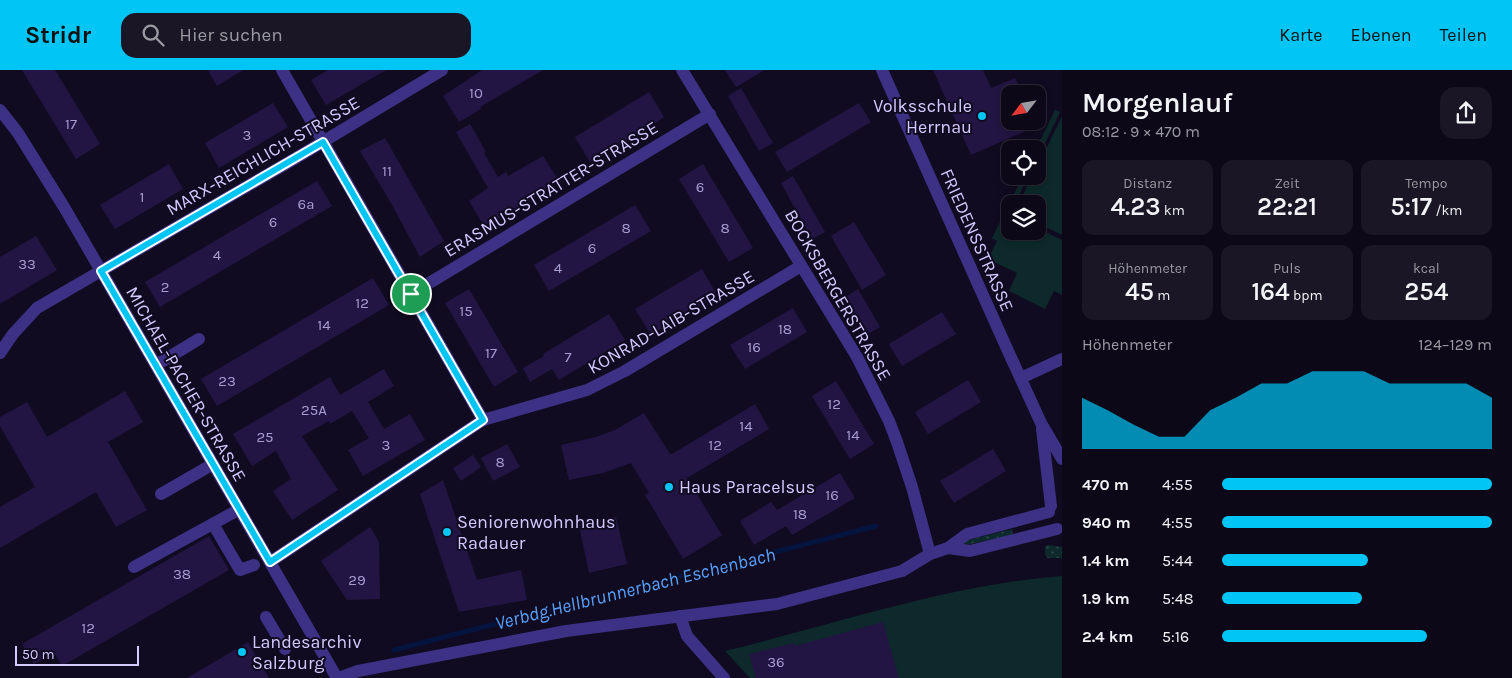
<!DOCTYPE html>
<html lang="de">
<head>
<meta charset="utf-8">
<style>
	body { margin:0; font-family:Karla,sans-serif; background:#1a1625; color:#f1f3f6; height:100vh; display:flex; flex-direction:column; font-size:19px; white-space:nowrap }
	* { box-sizing:border-box; margin:0 }
	p { font-size:16px; color:#9a9aa2 }
	.icon { flex:none; width:28px; height:28px; fill:none; stroke:currentColor; stroke-width:2; stroke-linecap:round; stroke-linejoin:round }
	.map { position:relative; flex:1; overflow:hidden }
	.drawer { display:flex; flex-direction:column; background:#0c0818; width:450px }
	.drawer>* { flex:none }
	.needle { width:32px; rotate:239deg }
	.buttons { position:absolute; left:1001px; top:15px; display:grid; gap:10px }
	.buttons a { display:grid; place-items:center; width:45px; height:45px; border-radius:10px; background:#0c0818; box-shadow:0 2px 8px #0003,0 0 0 1px #2c2937; font-size:25px }
	.scale { position:absolute; left:15px; bottom:12px; width:124px; box-sizing:border-box; padding-left:5px; border:2px solid #d5caff; border-top:0; font-size:14px; line-height:18px; white-space:nowrap; color:#d5caff; -webkit-text-stroke:4px #100b20; paint-order:stroke }
	.pin { position:absolute; display:grid; place-items:center; width:42px; height:42px; color:#fff; margin:-21px; border:2px solid #fff; border-radius:50%; box-shadow:0 1px 5px #0007 }
	.round { display:grid; place-items:center; flex:none; width:52px; height:52px; border-radius:15px; background:#1a1625 }
	.head { display:flex; align-items:center; justify-content:space-between; height:85px; padding:0 20px }
	h1 { font-size:28px; font-weight:600; line-height:38px }
	.figures { display:grid; grid-template-columns:repeat(3,1fr); gap:8px; height:85px; padding:5px 20px }
	.figures div { display:grid; align-content:center; border-radius:12px; background:#1a1625; text-align:center }
	.figures b { font-size:25px; font-weight:600 }
	.figures small { font-size:14px; font-weight:400 }
	.figures p { font-size:14px }
	.chart { height:140px; padding:10px 20px }
	.chart p { display:flex; justify-content:space-between }
	.chart svg { width:100%; height:90px; margin-top:5px; fill:#00c5f5; opacity:.7 }
	ul { padding:0 20px; list-style:none; font-size:16px }
	li { display:grid; grid-template-columns:80px 60px 1fr; align-items:center; height:38px }
	li i { height:12px; border-radius:6px; background:#00c5f5 }
	header { display:flex; align-items:center; gap:30px; box-sizing:border-box; height:70px; padding:0 25px; background:#00c5f5; color:#111 }
	header strong { font-size:24px }
	nav { display:flex; gap:28px; margin-inline-start:auto; font-size:18px }
	.search { width:350px; height:45px; background:#1a1625; display:flex; align-items:center; gap:12px; box-sizing:border-box; padding:0 18px; border-radius:15px; color:#9a9aa2; font-size:19px }
	main { display:flex; flex:1; min-height:0 }
	.map>svg:first-child { display:block }
	.grass { fill:url(#grass-dots) }
	.green { fill:#0d292b }
	.lines { fill:none; stroke-linecap:round; stroke-linejoin:round }
	.stream { stroke:#05143f; stroke-width:5 }
	.building { fill:#231543 }
	.minor { stroke:#3c3184; stroke-width:12 }
	.route-casing { stroke:#fff; stroke-width:10 }
	.route { stroke:#00c5f5; stroke-width:6 }
	.poi-dot { fill:#00c5f5; stroke:#100b20; stroke-width:2 }
	.labels { text-anchor:middle; stroke-width:4; stroke-linejoin:round; paint-order:stroke }
	.number-label { font-size:15px; fill:#a89dd0 }
	.poi-label { font-size:18px; fill:#d5caff; stroke:#100b20; text-anchor:start }
	.street-label { font-size:18px; fill:#d5caff; stroke:#100b20 }
	.water-label { font-size:19px; font-style:italic; fill:#58a2ff; stroke:#100b20 }
</style>
</head>
<body>
<header>
<strong>Stridr</strong>
<div class="search"><svg class="icon" aria-label="search" viewBox="0 0 24 24"><circle cx="10" cy="10" r="6"/><path d="M15 15l6 6"/></svg>Hier suchen</div>
<nav><a>Karte</a><a>Ebenen</a><a>Teilen</a></nav>
</header>
<main>
<div class="map">
<svg width="1062" height="608" viewBox="0 0 1062 608">
	<defs>
		<pattern id="grass-dots" width="8" height="8" patternUnits="userSpaceOnUse" patternTransform="scale(1.25)"><rect width="8" height="8" fill="#0d292b"/><path d="M2 2h.1M6 6h.1" fill="none" stroke="#2f474b" stroke-width="1.8" stroke-linecap="round"/></pattern>
	</defs>
	<rect width="100%" height="100%" fill="#100b20"/>
	<g class="grass">
		<polygon points="1012,459 1013,465 966,475 963,474 964,471"/>
		<polygon points="1048,475 1062,477 1062,488 1048,488 1045,485 1045,476"/>
	</g>
	<g class="green">
		<polygon points="1055,40 1060,42 1038,88 1038,79 1036,79"/>
		<polygon points="1062,46 1062,165 1038,153 1038,134 1019,134 1032,106 1038,106 1038,96"/>
		<polygon points="1023,106 1028,106 1015,134 1010,134 1010,161 1038,161 1038,158 1062,170 1062,225 1054,221 1045,239 1009,221 1017,203 988,189 997,171 992,168"/>
		<path d="M1062,506V608H750L725,581C837,554 947,515 1062,506Z"/>
	</g>
	<g class="lines">
		<polyline class="stream" points="394,580 876,456"/>
	</g>
	<g class="building">
		<polygon points="22,0 55,0 100,74 76,89"/>
		<polygon points="208,0 243,0 217,16"/>
		<polygon points="328,0 386,0 326,35 311,10"/>
		<polygon points="482,0 543,0 480,37 481,39 459,52 443,26"/>
		<polygon points="725,0 765,0 736,17"/>
		<polygon points="933,0 983,0 991,18 1015,8 1022,24 1010,24 1010,51 1048,51 971,85"/>
		<polygon points="741,18 773,73 759,81 728,26"/>
		<polygon points="649,22 664,47 641,64 590,92 575,67"/>
		<polygon points="273,33 288,57 219,98 205,73"/>
		<polygon points="859,33 871,52 787,102 775,82"/>
		<polygon points="470,54 486,82 484,83 498,107 506,102 508,106 543,86 559,111 510,143 484,156 469,131 488,118 456,62"/>
		<polygon points="385,68 444,171 420,187 391,133 360,81"/>
		<polygon points="169,94 183,119 115,159 100,135"/>
		<polygon points="703,94 753,178 729,192 679,109"/>
		<polygon points="793,106 825,162 812,169 781,113"/>
		<polygon points="317,111 332,136 160,237 145,212"/>
		<polygon points="635,135 651,161 549,221 534,195"/>
		<polygon points="854,152 886,205 862,220 831,166"/>
		<polygon points="36,166 57,200 0,234 0,187"/>
		<polygon points="702,199 717,225 651,265 635,239"/>
		<polygon points="373,208 389,235 217,336 201,309"/>
		<polygon points="469,219 518,302 494,317 445,233"/>
		<polygon points="858,219 880,257 866,265 844,228"/>
		<polygon points="793,238 807,262 745,299 730,275"/>
		<polygon points="942,242 956,264 902,296 889,274"/>
		<polygon points="609,244 625,270 559,310 552,299 530,312 523,298 544,286 543,284"/>
		<polygon points="384,299 394,316 368,332 384,359 410,344 425,370 363,406 348,380 369,368 352,341 330,354 329,351 302,366 338,420 292,450 273,421 291,409 276,381 252,396 233,364 330,307 340,325"/>
		<polygon points="968,310 981,332 928,364 915,342"/>
		<polygon points="836,311 874,374 850,389 812,326"/>
		<polygon points="125,321 143,352 108,372 147,440 116,457 96,422 0,478 0,437 35,417 0,356 0,347 27,332 47,367"/>
		<polygon points="755,334 769,359 687,408 722,465 683,489 645,425 649,423 631,393 603,403 569,410 561,375 596,367 615,360 644,343 670,384 672,384"/>
		<polygon points="507,374 520,397 493,411 481,388"/>
		<polygon points="993,379 1006,401 954,433 940,411"/>
		<polygon points="473,385 481,397 461,411 453,398"/>
		<polygon points="840,403 855,428 792,465 786,456 754,475 740,451 771,432 777,440"/>
		<polygon points="443,410 477,510 521,500 527,530 459,542 420,424"/>
		<polygon points="616,447 627,494 589,503 579,455"/>
		<polygon points="370,457 379,472 380,529 347,530 321,491"/>
		<polygon points="209,466 229,500 62,596 54,583 34,594 22,574"/>
		<polygon points="883,552 899,608 756,608 749,584 794,573 795,576"/>
		<polygon points="248,572 269,608 187,608"/>
	</g>
	<g class="lines">
		<g class="minor">
			<polyline points="282,0 483,350"/>
			<polyline points="682,0 857,287 889,351 897,372 912,417 930,484"/>
			<polyline points="882,0 1008,281 1041,353 1062,389"/>
			<polyline points="0,40 18,63 64,137 337,608"/>
			<polyline points="411,224 710,44"/>
			<polyline points="0,283 13,264 37,238 296,88 442,0"/>
			<polyline points="156,295 199,269"/>
			<polyline points="1021,308 1062,289"/>
			<polyline points="1042,359 1051,436"/>
			<polyline points="161,424 213,394"/>
			<polyline points="213,454 240,500 254,495"/>
			<polyline points="948,478 970,481 1057,459"/>
			<polyline points="270,492 483,350 587,320 625,301 801,196"/>
			<polyline points="134,497 238,440"/>
			<polyline points="680,546 687,566 724,608"/>
			<polyline points="266,547 285,579"/>
			<polyline points="339,608 358,601 566,561 777,534 902,501 930,484 948,478 967,464 1049,442"/>
		</g>
	</g>
	<g class="lines">
		<g class="route-casing">
			<polygon id="route" points="323,72 483,350 270,492 101,201"/>
		</g>
		<use href="#route" class="route"/>
	</g>
	<g class="poi-dot">
		<circle cx="982" cy="46" r="5"/>
		<circle cx="669" cy="417" r="5"/>
		<circle cx="447" cy="462" r="5"/>
		<circle cx="242" cy="582" r="5"/>
	</g>
	<g class="labels">
		<g class="number-label">
			<text x="476" y="28">10</text>
			<text x="71" y="59">17</text>
			<text x="247" y="70">3</text>
			<text x="387" y="106">11</text>
			<text x="700" y="122">6</text>
			<text x="142" y="132">1</text>
			<text x="306" y="139">6a</text>
			<text x="273" y="157">6</text>
			<text x="626" y="163">8</text>
			<text x="725" y="163">8</text>
			<text x="592" y="183">6</text>
			<text x="217" y="190">4</text>
			<text x="27" y="199">33</text>
			<text x="558" y="203">4</text>
			<text x="165" y="222">2</text>
			<text x="362" y="238">12</text>
			<text x="466" y="246">15</text>
			<text x="324" y="260">14</text>
			<text x="785" y="264">18</text>
			<text x="754" y="282">16</text>
			<text x="491" y="288">17</text>
			<text x="568" y="292">7</text>
			<text x="227" y="316">23</text>
			<text x="834" y="339">12</text>
			<text x="314" y="345">25A</text>
			<text x="746" y="361">14</text>
			<text x="853" y="370">14</text>
			<text x="265" y="372">25</text>
			<text x="386" y="380">3</text>
			<text x="715" y="380">12</text>
			<text x="500" y="397">8</text>
			<text x="832" y="430">16</text>
			<text x="800" y="449">18</text>
			<text x="182" y="509">38</text>
			<text x="357" y="515">29</text>
			<text x="88" y="563">12</text>
			<text x="776" y="597">36</text>
		</g>
		<g class="poi-label">
			<text x="972" y="42" text-anchor="end">Volksschule<tspan x="972" dy="21">Herrnau</tspan></text>
			<text x="679" y="423">Haus Paracelsus</text>
			<text x="457" y="458">Seniorenwohnhaus<tspan x="457" dy="21">Radauer</tspan></text>
			<text x="252" y="578">Landesarchiv<tspan x="252" dy="21">Salzburg</tspan></text>
		</g>
		<g class="street-label">
			<text transform="translate(263 86) rotate(-30)" y="6">MARX-REICHLICH-STRASSE</text>
			<text transform="translate(551 119) rotate(-31)" y="6">ERASMUS-STRATTER-STRASSE</text>
			<text transform="translate(977 170) rotate(66)" y="6">FRIEDENSSTRASSE</text>
			<text transform="translate(838 225) rotate(60)" y="6">BOCKSBERGERSTRASSE</text>
			<text transform="translate(671 252) rotate(-30)" y="6">KONRAD-LAIB-STRASSE</text>
			<text transform="translate(186 314) rotate(60)" y="6">MICHAEL-PACHER-STRASSE</text>
		</g>
		<g class="water-label">
			<text transform="translate(635 518) rotate(-14)" y="7">Verbdg.Hellbrunnerbach Eschenbach</text>
		</g>
	</g>
</svg>
<div class="buttons">
<a><svg class="needle" viewBox="-14 -14 28 28"><path d="M0-13l5 13h-10z" fill="#e53935"/><path d="M0 13l5-13h-10z" fill="#9a9aa2"/></svg></a>
<a><svg class="icon" aria-label="locate" viewBox="0 0 24 24"><circle cx="12" cy="12" r="6"/><path d="M12 2v4M12 18v4M2 12h4M18 12h4"/></svg></a>
<a><svg class="icon" aria-label="layers" viewBox="0 0 24 24"><path d="M12 4l9 5-9 5-9-5zM3 14l9 5 9-5"/></svg></a>
</div>
<div class="scale">50 m</div>
<div class="pin" style="left:411px;top:224px;background:#1e9e55"><svg class="icon" aria-label="arrive" viewBox="0 0 24 24"><path d="M6 21V4h12l-3 4 3 4H6"/></svg></div>
</div>
<section class="drawer">
<div class="head"><div><h1>Morgenlauf</h1><p>08:12 · 9 × 470 m</p></div><a class="round"><svg class="icon" aria-label="share" viewBox="0 0 24 24"><path d="M12 15V3M7 8l5-5 5 5M5 13v7h14v-7"/></svg></a></div>
<div class="figures">
<div><p>Distanz</p><b>4.23<small> km</small></b></div>
<div><p>Zeit</p><b>22:21</b></div>
<div><p>Tempo</p><b>5:17<small> /km</small></b></div>
</div>
<div class="figures">
<div><p>Höhenmeter</p><b>45<small> m</small></b></div>
<div><p>Puls</p><b>164<small> bpm</small></b></div>
<div><p>kcal</p><b>254</b></div>
</div>
<div class="chart"><p><span>Höhenmeter</span>124–129 m</p>
<svg viewBox="0 0 160 44" preserveAspectRatio="none"><path d="M0 44V19L10 25L20 32L30 38L40 38L50 25L60 19L70 12L80 12L90 6L100 6L110 6L120 12L130 12L140 12L150 12L160 19V44z"/></svg>
</div>
<ul>
<li><b>470 m</b>4:55<i style="width:100%"></i></li>
<li><b>940 m</b>4:55<i style="width:100%"></i></li>
<li><b>1.4 km</b>5:44<i style="width:54%"></i></li>
<li><b>1.9 km</b>5:48<i style="width:52%"></i></li>
<li><b>2.4 km</b>5:16<i style="width:76%"></i></li>
</ul>
</section>
</main>
</body>
</html>
